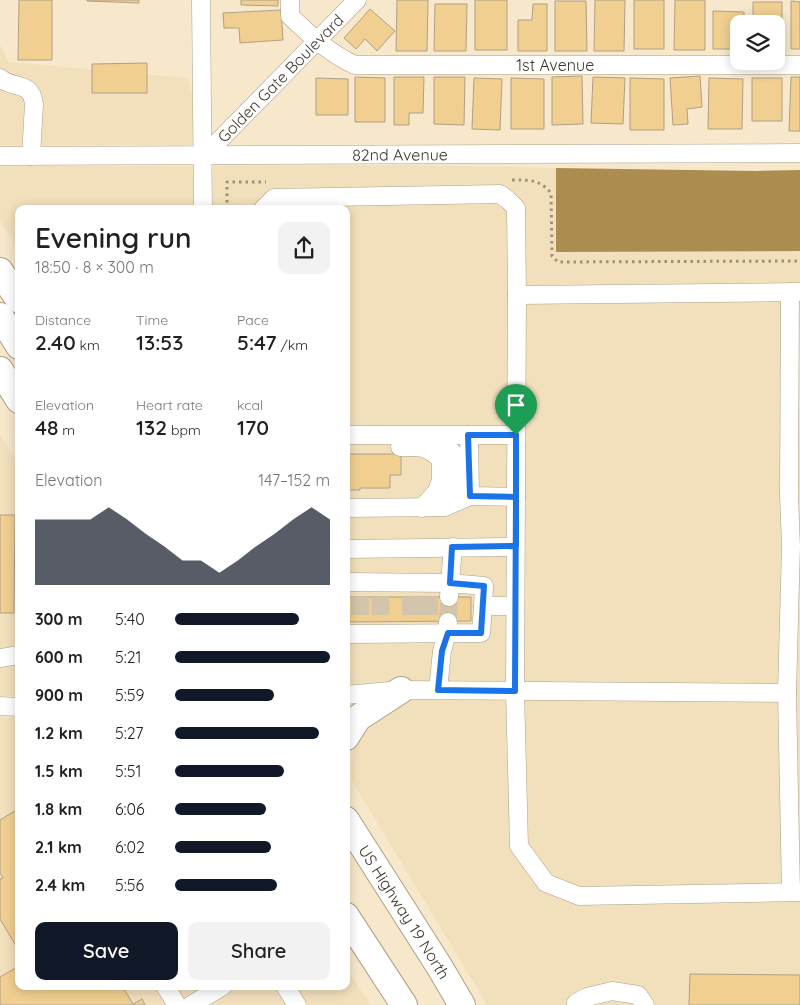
<!DOCTYPE html>
<html lang="en">
<head>
<meta charset="utf-8">
<style>
	body { margin:0; font-family:Quicksand,sans-serif; background:#f2f2f2; color:#202124; height:100vh; display:flex; flex-direction:column; font-size:19px; white-space:nowrap }
	* { box-sizing:border-box; margin:0 }
	p { font-size:16px; color:#757577 }
	.icon { flex:none; width:28px; height:28px; fill:none; stroke:currentColor; stroke-width:2; stroke-linecap:round; stroke-linejoin:round }
	.map { position:relative; flex:1; overflow:hidden }
	.sheet { position:absolute; left:15px; top:205px; width:335px; height:785px; display:flex; flex-direction:column; background:#fff; border-radius:10px; box-shadow:0 2px 12px #0003 }
	.sheet>* { flex:none }
	.tools { position:absolute; left:730px; top:15px; display:grid; gap:10px }
	.tools a { display:grid; place-items:center; width:55px; height:55px; border-radius:10px; background:#fff; box-shadow:0 2px 12px #0003; font-size:25px }
	.pin { position:absolute; display:grid; place-items:center; width:42px; height:42px; color:#fff; margin:-51px -21px; border-radius:50% 50% 50% 0; rotate:-45deg; box-shadow:0 0 5px #0007 }
	.pin .icon { rotate:45deg }
	.round { display:grid; place-items:center; flex:none; width:52px; height:52px; border-radius:10px; background:#f2f2f2 }
	.headline { display:flex; align-items:center; justify-content:space-between; height:85px; padding:0 20px }
	h1 { font-size:28px; font-weight:600; line-height:38px }
	.metrics { display:grid; grid-template-columns:repeat(3,1fr); gap:8px; height:85px; padding:5px 20px }
	.metrics div { display:grid; align-content:center }
	.metrics b { font-size:21px; font-weight:600 }
	.metrics small { font-size:14px; font-weight:400 }
	.metrics p { font-size:14px }
	.chart { height:140px; padding:10px 20px }
	.chart p { display:flex; justify-content:space-between }
	.chart svg { width:100%; height:90px; margin-top:5px; fill:#111827; opacity:.7 }
	.button { display:flex; gap:10px; margin-top:auto; padding:10px 20px }
	.button a { flex:1; height:58px; border-radius:10px; background:#111827; color:#fff; font-size:20px; font-weight:600; line-height:58px; text-align:center }
	.button a+a { background:#f2f2f2; color:#202124 }
	ul { padding:0 20px; list-style:none; font-size:16px }
	li { display:grid; grid-template-columns:80px 60px 1fr; align-items:center; height:38px }
	li i { height:12px; border-radius:6px; background:#111827 }
	.map>svg:first-child { display:block }
	.built { fill:#f2dfbc }
	.water { fill:#ab8d4f }
	.building { fill:#f0cf91; stroke:#afa086 }
	.lines { fill:none; stroke-linecap:round; stroke-linejoin:round }
	.minor-tunnel { stroke:#d2c5ac; stroke-width:18; stroke-dasharray:18 9; stroke-linecap:butt }
	.minor-casing { stroke:#aea085; stroke-width:19 }
	.highway-casing { stroke:#aea085; stroke-width:28 }
	.path { stroke:#9c917d; stroke-width:3; stroke-dasharray:2.5 4; stroke-linecap:butt }
	.minor { stroke:#fff; stroke-width:18 }
	.highway { stroke:#fff; stroke-width:26 }
	.route-casing { stroke:#fff; stroke-width:10 }
	.route { stroke:#1a73e8; stroke-width:6 }
	.labels { text-anchor:middle; stroke-width:4; stroke-linejoin:round; paint-order:stroke }
	.street-label { font-size:16px; fill:#3d372c; stroke:#f7e8cc }
</style>
</head>
<body>
<div class="map">
<svg width="800" height="1005" viewBox="0 0 800 1005">
	<rect width="100%" height="100%" fill="#f7e8cc"/>
	<g class="built">
		<polygon points="0,45 9,62 188,78 194,104 194,145 0,145"/>
		<polygon points="409,165 556,168 556,252 800,251 800,1005 487,1005 352,781 351,768 354,744 365,726 414,694 405,676 354,709 346,719 346,209 213,209 213,166"/>
		<polygon points="0,166 194,166 194,209 19,209 19,251 0,221"/>
		<polygon points="0,435 19,464 19,696 0,696"/>
		<polygon points="0,717 19,717 19,986 346,986 346,969 371,1005 0,1005"/>
	</g>
	<polygon class="water" points="556,168 756,171 800,170 800,251 556,252"/>
	<g class="building">
		<polygon points="19,0 52,0 52,60 18,60"/>
		<polygon points="87,0 139,0 139,3 87,1"/>
		<polygon points="241,0 278,0 278,6 241,5"/>
		<polygon points="397,0 428,0 427,51 396,51"/>
		<rect x="475" y="0" width="32" height="50"/>
		<polygon points="595,0 625,0 624,51 594,51"/>
		<rect x="634" y="0" width="30" height="49"/>
		<polygon points="675,0 705,0 705,50 674,50"/>
		<polygon points="555,1 586,1 587,51 555,51"/>
		<polygon points="791,1 800,2 800,49 791,49"/>
		<polygon points="753,2 782,2 782,51 776,51 776,24 753,24"/>
		<polygon points="435,4 467,4 466,51 434,51"/>
		<polygon points="533,4 547,4 547,51 518,51 518,20 532,20"/>
		<polygon points="370,9 395,31 377,51 365,39 356,49 344,38"/>
		<polygon points="281,10 283,40 240,43 239,28 224,28 223,13"/>
		<polygon points="713,11 744,12 744,24 739,24 739,49 713,49"/>
		<polygon points="147,63 147,93 92,93 92,64"/>
		<polygon points="582,76 583,124 552,125 552,77"/>
		<polygon points="700,76 702,107 687,109 688,124 673,125 670,78"/>
		<polygon points="355,77 385,78 385,122 355,122"/>
		<polygon points="394,77 424,77 423,113 409,113 409,125 394,125"/>
		<polygon points="434,77 465,77 464,125 434,124"/>
		<polygon points="593,77 625,78 623,124 591,123"/>
		<polygon points="791,77 800,77 800,131 789,131"/>
		<polygon points="316,78 348,79 348,115 316,115"/>
		<polygon points="474,78 502,79 500,130 472,129"/>
		<polygon points="511,78 544,79 544,129 511,129"/>
		<polygon points="630,78 664,79 664,130 630,130"/>
		<polygon points="709,78 743,79 742,129 708,129"/>
		<rect x="752" y="78" width="30" height="43"/>
		<polygon points="346,454 401,454 401,475 390,475 390,488 360,488 360,490 346,490"/>
		<polygon points="0,515 15,515 14,613 0,613"/>
		<polygon points="346,597 471,597 471,621 346,622"/>
		<polygon points="15,811 19,817 19,951 0,919 0,879 3,878 0,873 0,820"/>
		<polygon points="19,966 19,986 122,986 133,1004 142,999 145,1005 0,1005 0,977"/>
		<polygon points="690,974 800,975 800,1005 689,1005"/>
	</g>
	<g class="lines">
		<g class="minor-tunnel">
			<polyline points="360,597 360,621"/>
			<polyline points="380,597 381,621"/>
			<polyline points="411,597 411,621"/>
			<polyline points="429,597 429,621"/>
			<polyline points="448,621 449,597"/>
		</g>
		<g class="minor-casing">
			<g id="minor">
				<polyline points="201,0 203,209"/>
				<path id="s1" d="M290,0V16C310,35 330,54 355,65H800"/>
				<path d="M0,78C14,90 31,80 34,104L31,156"/>
				<path id="s2" d="M0,156L800,153"/>
				<path id="s3" d="M204,156L357,0"/>
				<polyline points="263,209 274,198 500,194 508,200 516,208 517,295 515,691 519,846 546,883 579,896 800,892"/>
				<polyline points="790,292 789,495 791,546 787,693 791,892"/>
				<polyline points="517,295 800,292"/>
				<polyline points="346,435 516,435"/>
				<polyline points="469,435 470,496"/>
				<path d="M400,447C419,447 426,445 441,460V480L437,491L422,508"/>
				<path d="M425,447C433,448 446,447 452,452C462,461 458,480 454,490L434,502"/>
				<polyline points="346,508 445,507 470,496 516,497"/>
				<polyline points="346,549 515,547"/>
				<polyline points="346,582 450,583 453,547"/>
				<polyline points="449,597 450,583 484,586 483,606 515,606"/>
				<polyline points="346,634 481,633 483,606"/>
				<polyline points="0,658 19,655"/>
				<polyline points="438,690 442,651 447,633 448,622"/>
				<polyline points="346,695 401,690 787,693"/>
				<polyline points="0,706 19,707"/>
				<polyline points="165,986 177,1005"/>
				<polyline points="285,986 297,1005"/>
				<polyline points="191,1005 223,986"/>
				<polyline points="578,1005 576,1003 587,997 612,991 638,995 645,1005"/>
			</g>
		</g>
		<g class="highway-casing">
			<g id="highway">
				<polyline points="0,271 19,300"/>
				<polyline points="0,316 19,346"/>
				<polyline points="0,370 19,400"/>
				<polyline points="346,737 358,718 401,690"/>
				<path id="s4" d="M346,820L439,966L462,1005"/>
				<polyline points="346,916 404,1005"/>
			</g>
		</g>
		<g class="path">
			<path d="M512,180C529,180 539,179 551,193L552,256L558,262L800,261"/>
			<polyline points="227,209 227,182 266,182"/>
		</g>
		<use href="#minor" class="minor"/>
		<use href="#highway" class="highway"/>
	</g>
	<g class="lines">
		<g class="route-casing">
			<polyline id="route" points="516,435 516,546 452,547 450,583 484,586 481,633 448,633 442,651 438,690 515,691 516,497 470,496 468,435 516,435"/>
		</g>
		<use href="#route" class="route"/>
	</g>
	<g class="labels">
		<g class="street-label">
			<text dy="6" stroke="none"><textPath href="#s1" startOffset="298">1st Avenue</textPath></text>
			<text dy="6" stroke="none"><textPath href="#s3" startOffset="109">Golden Gate Boulevard</textPath></text>
			<text dy="6" stroke="none"><textPath href="#s2" startOffset="400">82nd Avenue</textPath></text>
			<text dy="6" stroke="none"><textPath href="#s4" startOffset="109">US Highway 19 North</textPath></text>
		</g>
	</g>
</svg>
<div class="tools">
<a><svg class="icon" aria-label="layers" viewBox="0 0 24 24"><path d="M12 4l9 5-9 5-9-5zM3 14l9 5 9-5"/></svg></a>
</div>
<div class="pin" style="left:516px;top:435px;background:#1e9e55"><svg class="icon" aria-label="arrive" viewBox="0 0 24 24"><path d="M6 21V4h12l-3 4 3 4H6"/></svg></div>
<section class="sheet">
<div class="headline"><div><h1>Evening run</h1><p>18:50 · 8 × 300 m</p></div><a class="round"><svg class="icon" aria-label="share" viewBox="0 0 24 24"><path d="M12 15V3M7 8l5-5 5 5M5 13v7h14v-7"/></svg></a></div>
<div class="metrics">
<div><p>Distance</p><b>2.40<small> km</small></b></div>
<div><p>Time</p><b>13:53</b></div>
<div><p>Pace</p><b>5:47<small> /km</small></b></div>
</div>
<div class="metrics">
<div><p>Elevation</p><b>48<small> m</small></b></div>
<div><p>Heart rate</p><b>132<small> bpm</small></b></div>
<div><p>kcal</p><b>170</b></div>
</div>
<div class="chart"><p><span>Elevation</span>147–152 m</p>
<svg viewBox="0 0 160 44" preserveAspectRatio="none"><path d="M0 44V12L10 12L20 12L30 12L40 6L50 12L60 19L70 25L80 32L90 32L100 38L110 32L120 25L130 19L140 12L150 6L160 12V44z"/></svg>
</div>
<ul>
<li><b>300 m</b>5:40<i style="width:80%"></i></li>
<li><b>600 m</b>5:21<i style="width:100%"></i></li>
<li><b>900 m</b>5:59<i style="width:64%"></i></li>
<li><b>1.2 km</b>5:27<i style="width:93%"></i></li>
<li><b>1.5 km</b>5:51<i style="width:70%"></i></li>
<li><b>1.8 km</b>6:06<i style="width:59%"></i></li>
<li><b>2.1 km</b>6:02<i style="width:62%"></i></li>
<li><b>2.4 km</b>5:56<i style="width:66%"></i></li>
</ul>
<div class="button"><a>Save</a><a>Share</a></div>
</section>
</div>
</body>
</html>
